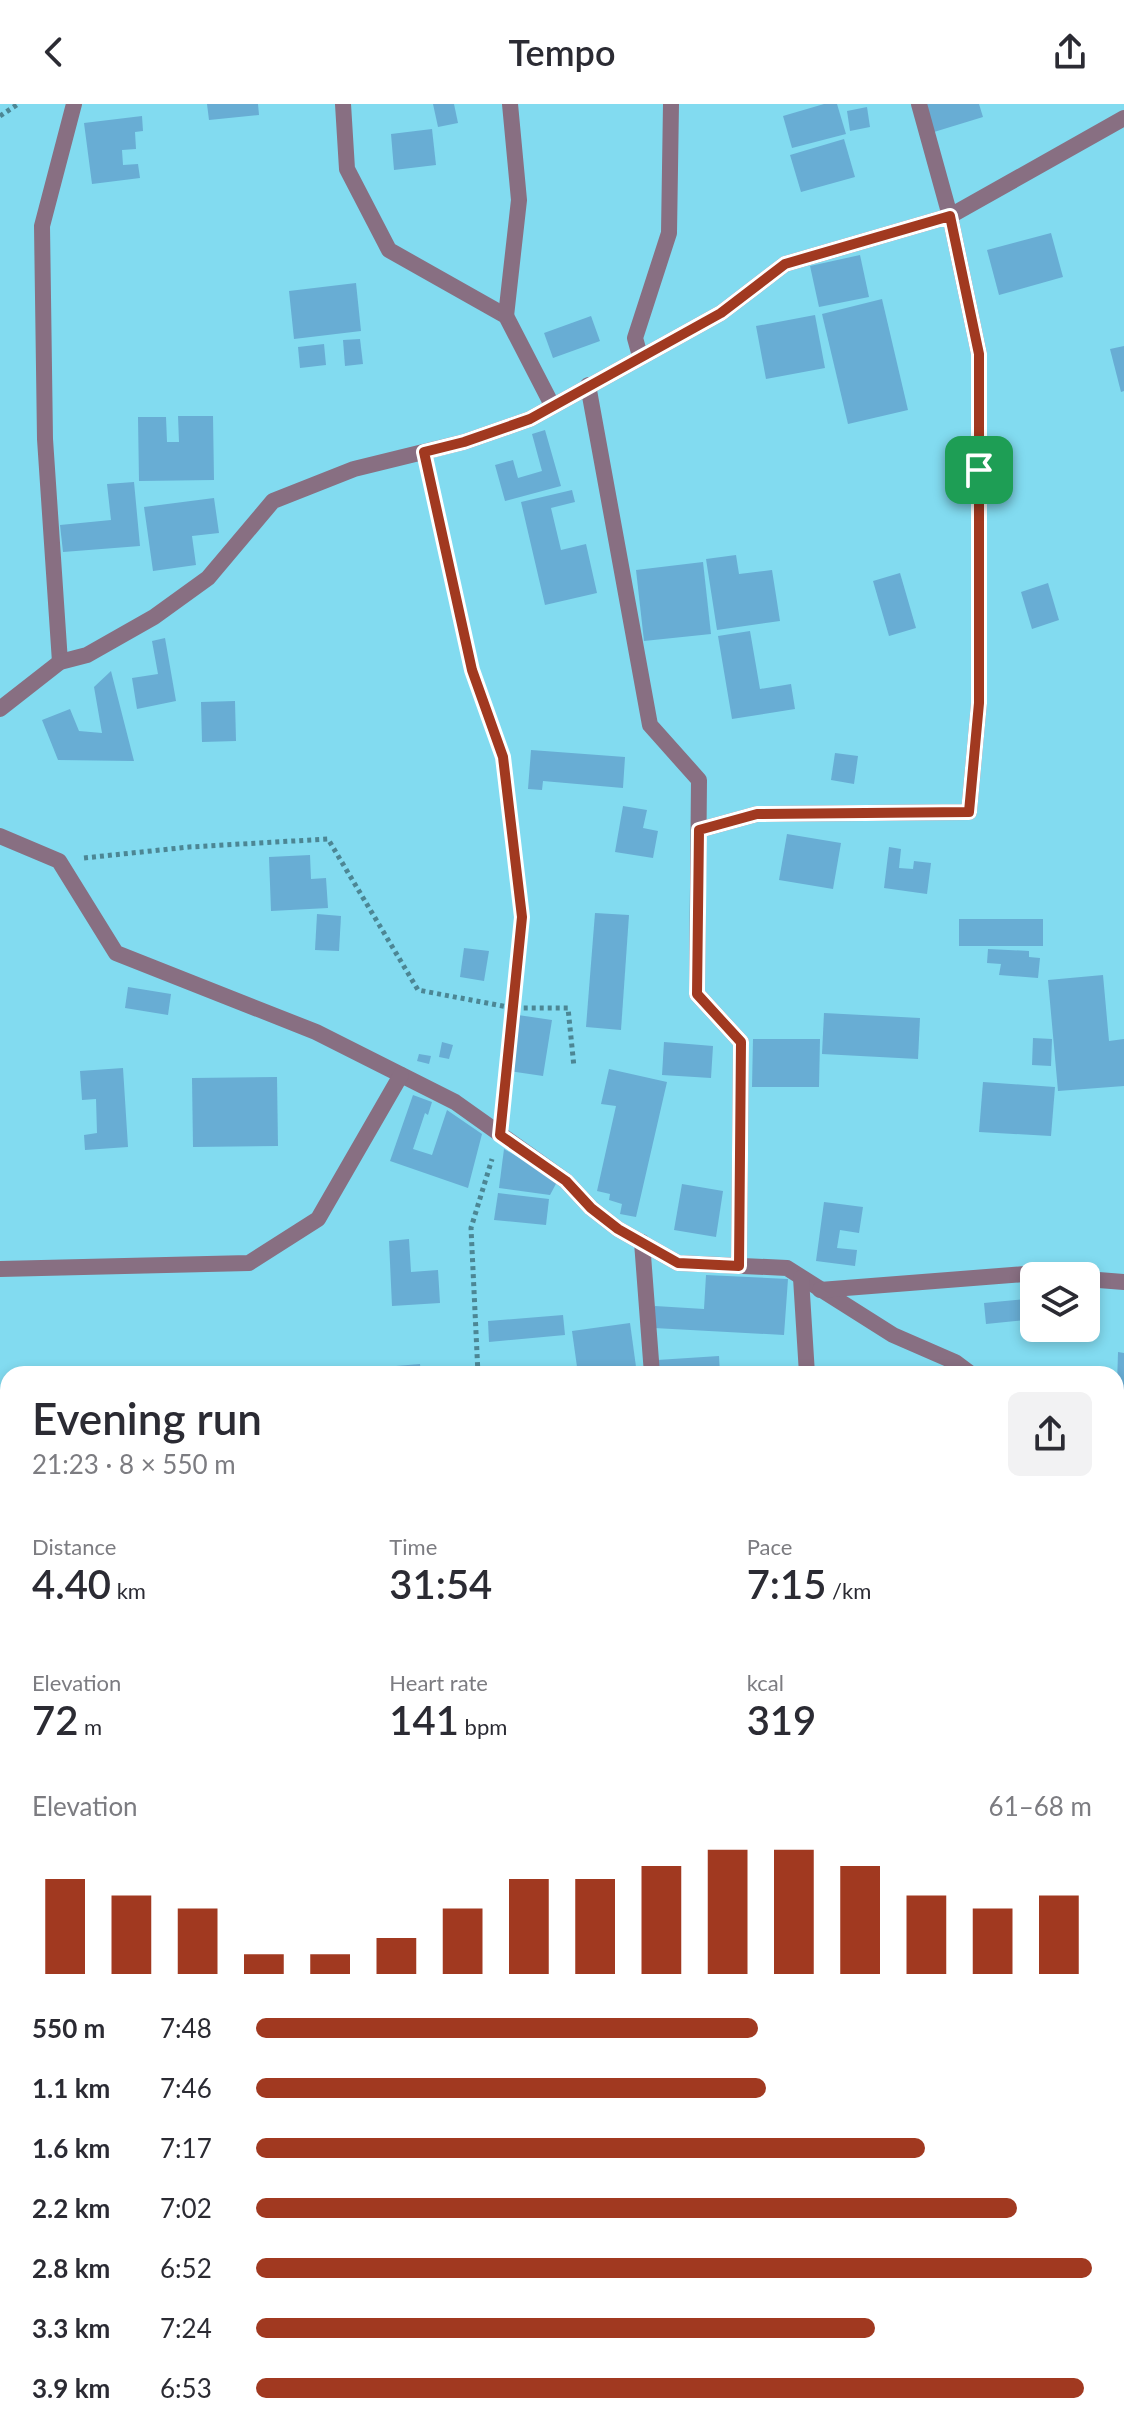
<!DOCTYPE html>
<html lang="en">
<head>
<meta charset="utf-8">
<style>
	body { margin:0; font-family:Lato,sans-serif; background:#f2f2f3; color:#2b2b33; height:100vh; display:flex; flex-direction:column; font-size:30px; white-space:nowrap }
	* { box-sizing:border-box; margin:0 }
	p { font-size:26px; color:#7c7c81 }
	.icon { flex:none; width:44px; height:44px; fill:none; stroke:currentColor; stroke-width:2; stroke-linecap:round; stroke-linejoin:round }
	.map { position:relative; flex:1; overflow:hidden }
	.details { position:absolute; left:0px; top:1262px; width:1124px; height:1070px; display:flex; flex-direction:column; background:#fff; border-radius:24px 24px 0 0; box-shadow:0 4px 12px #0003 }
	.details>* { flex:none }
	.buttons { position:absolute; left:1020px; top:1158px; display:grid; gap:16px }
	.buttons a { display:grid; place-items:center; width:80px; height:80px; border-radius:12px; background:#fff; box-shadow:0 4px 12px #0003; font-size:40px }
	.pin { position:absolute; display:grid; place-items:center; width:68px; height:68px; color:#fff; margin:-34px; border-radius:16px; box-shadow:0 4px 12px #0006 }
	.round { display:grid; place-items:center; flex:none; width:84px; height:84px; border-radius:12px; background:#f2f2f3 }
	.headline { display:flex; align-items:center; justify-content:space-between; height:136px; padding:0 32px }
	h1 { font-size:44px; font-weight:600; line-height:60px }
	.metrics { display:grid; grid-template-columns:repeat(3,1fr); gap:12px; height:136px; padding:8px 32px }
	.metrics div { display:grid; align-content:center }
	.metrics b { font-size:40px; font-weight:600 }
	.metrics small { font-size:22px; font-weight:400 }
	.metrics p { font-size:22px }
	.chart { height:224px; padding:16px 32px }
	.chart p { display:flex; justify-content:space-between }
	.chart svg { width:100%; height:144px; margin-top:8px; stroke:#a13920; stroke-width:6 }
	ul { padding:0 32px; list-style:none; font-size:26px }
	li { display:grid; grid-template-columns:128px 96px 1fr; align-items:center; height:60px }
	li i { height:20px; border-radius:10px; background:#a13920 }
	header { display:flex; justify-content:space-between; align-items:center; height:104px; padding:0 32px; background:#fff; font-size:36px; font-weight:600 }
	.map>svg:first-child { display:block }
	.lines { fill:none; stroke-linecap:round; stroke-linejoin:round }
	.stream { stroke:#3590a3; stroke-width:11 }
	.building { fill:#68add4 }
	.path { stroke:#4c8694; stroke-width:5; stroke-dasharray:4 4; stroke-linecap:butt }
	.street { stroke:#886f82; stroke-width:16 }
	.route-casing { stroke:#fff; stroke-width:16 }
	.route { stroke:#a13920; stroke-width:10 }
</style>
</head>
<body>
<header><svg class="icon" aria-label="back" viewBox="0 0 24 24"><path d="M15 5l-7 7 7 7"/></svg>Tempo<svg class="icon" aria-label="share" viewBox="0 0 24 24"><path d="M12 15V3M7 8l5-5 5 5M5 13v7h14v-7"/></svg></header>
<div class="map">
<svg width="1124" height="2331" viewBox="0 0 1124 2331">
	<rect width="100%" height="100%" fill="#82dbf0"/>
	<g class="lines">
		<g class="stream">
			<polyline points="1116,2149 1124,2142"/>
			<polyline points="514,2331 517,2324"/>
		</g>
	</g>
	<g class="building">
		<polygon points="207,0 258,0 259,11 209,16"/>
		<polygon points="433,0 454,0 458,19 438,23"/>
		<polygon points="824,0 837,0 846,30 792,44 783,12"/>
		<polygon points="926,0 979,0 983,13 934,28"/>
		<polygon points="867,3 870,23 850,27 847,7"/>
		<polygon points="142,12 143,27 135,28 136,45 122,46 123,61 138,60 140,74 92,80 84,19"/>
		<polygon points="432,25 436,61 394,66 391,30"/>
		<polygon points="844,35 855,73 801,88 790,51"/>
		<polygon points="1051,129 1063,173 999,191 987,146"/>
		<polygon points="860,151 869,193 819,203 810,162"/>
		<polygon points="356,179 361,227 294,235 289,187"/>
		<polygon points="882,195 908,306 848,320 822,210"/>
		<polygon points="815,211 825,264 766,275 756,222"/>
		<polygon points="591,212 600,237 553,254 544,229"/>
		<polygon points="360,235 363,260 345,262 343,236"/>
		<polygon points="324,240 326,261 300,264 298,243"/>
		<polygon points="1124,242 1124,287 1121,288 1110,245"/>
		<polygon points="178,312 213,312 214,376 139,377 138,313 166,313 167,338 179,338"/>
		<polygon points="545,326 561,382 505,397 495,361 513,356 518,374 542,367 532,330"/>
		<polygon points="134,378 140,442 63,448 60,421 111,416 107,380"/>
		<polygon points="572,386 575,398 551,404 561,446 586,440 597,489 545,501 521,398"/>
		<polygon points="214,394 219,429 192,432 196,461 153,467 144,403"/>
		<polygon points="736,451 739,470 772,466 780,517 717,526 706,455"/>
		<polygon points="703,458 711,530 644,537 636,466"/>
		<polygon points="900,469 916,524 889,532 873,477"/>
		<polygon points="1048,479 1059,516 1032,525 1021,488"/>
		<polygon points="750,527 760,585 791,580 795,605 732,615 718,532"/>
		<polygon points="165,534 176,597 137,605 132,574 158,570 152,537"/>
		<polygon points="111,567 134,657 58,656 42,616 70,605 79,627 102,629 94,583"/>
		<polygon points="235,597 236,637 202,638 201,598"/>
		<polygon points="531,646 625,653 623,684 543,677 542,686 528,685"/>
		<polygon points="835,649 858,652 854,680 831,676"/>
		<polygon points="623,702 647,706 643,724 658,727 653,754 615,748"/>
		<polygon points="787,730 841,739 833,785 779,776"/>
		<polygon points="889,743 901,745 899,764 913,765 914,757 931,759 927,790 884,784"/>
		<polygon points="310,751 311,775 326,774 328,804 271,807 269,753"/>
		<polygon points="595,809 629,811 621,926 586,923"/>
		<polygon points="317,810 341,812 339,847 315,846"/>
		<rect x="959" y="815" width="84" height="27"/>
		<polygon points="464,844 489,847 484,877 460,873"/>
		<polygon points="988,845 1029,847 1029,853 1040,854 1038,874 999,871 1001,860 987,859"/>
		<polygon points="1103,871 1109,937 1124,935 1124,982 1058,987 1048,876"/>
		<polygon points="128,883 171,890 168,911 125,904"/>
		<polygon points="824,909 920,914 918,955 822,950"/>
		<polygon points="518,911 552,916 543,972 509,967"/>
		<polygon points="1033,934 1052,935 1051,962 1032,961"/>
		<polygon points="753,935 820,935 819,983 752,983"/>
		<polygon points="442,938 453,941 449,955 439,953"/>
		<polygon points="664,938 713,942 711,974 662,971"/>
		<polygon points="419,950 431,952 429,960 417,957"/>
		<polygon points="123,964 128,1043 85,1046 84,1031 97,1029 96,995 82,996 80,967"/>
		<polygon points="609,965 667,978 636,1113 620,1110 622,1100 609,1096 610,1090 597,1087 616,1002 601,1000"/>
		<polygon points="277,973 278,1042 193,1043 192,974"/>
		<polygon points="983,978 1055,983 1051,1032 979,1028"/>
		<polygon points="413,991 432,998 428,1011 425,1009 413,1045 432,1051 447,1006 482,1030 468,1084 390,1057"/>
		<polygon points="504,1045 558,1076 550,1091 499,1084"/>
		<polygon points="682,1080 723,1087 716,1133 674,1126"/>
		<polygon points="498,1089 549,1095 546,1121 494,1116"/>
		<polygon points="824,1098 863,1103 859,1129 840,1126 837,1144 857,1146 855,1162 816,1157"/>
		<polygon points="409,1135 411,1168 438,1166 440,1199 392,1202 389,1137"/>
		<polygon points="706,1171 788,1175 784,1231 654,1224 655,1202 704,1205"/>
		<polygon points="1034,1180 1034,1215 986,1220 984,1199 1025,1195 1023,1181"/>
		<polygon points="563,1211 565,1231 489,1238 488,1217"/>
		<polygon points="630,1219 637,1270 578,1270 572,1227"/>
		<polygon points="1118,1248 1124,1249 1124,1313 1116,1313"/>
		<polygon points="719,1252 720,1270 658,1270 657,1256"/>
		<polygon points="420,1260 421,1270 396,1270 396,1262"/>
		<polygon points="466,1262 467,1270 453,1270 453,1263"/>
	</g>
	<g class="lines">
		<g class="path">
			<polyline points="0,12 18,0"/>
			<polyline points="430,372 472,566 503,653 522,813 503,1002"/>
			<polyline points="84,754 189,743 328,735 418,886 513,904 568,904 574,963"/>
			<polyline points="478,1270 471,1124 492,1055"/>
		</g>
		<g class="street">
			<polyline points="343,0 347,65 389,146 506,212 552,301"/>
			<polyline points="506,212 519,96 510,0"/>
			<polyline points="640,252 635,234 669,129 671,0"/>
			<polyline points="588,281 650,621 699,676 697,890 741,938 739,1162"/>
			<polyline points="60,558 45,335 42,122 74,0"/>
			<polyline points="0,605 60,558 87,551 154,513 208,474 273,397 354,365 464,338 530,315 721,209 785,160 950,112 1124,14"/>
			<polyline points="699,726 757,710 969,708 979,599 979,250 950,112 919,0"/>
			<polyline points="0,732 59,757 116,849 316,928 455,998 566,1077 591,1104 618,1125 678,1159 787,1164 893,1231 955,1258 971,1270"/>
			<polyline points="642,1138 652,1270"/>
			<polyline points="0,1165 249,1159 318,1115 401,971"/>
			<polyline points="801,1174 807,1270"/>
			<polyline points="1086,1175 1124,1178"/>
			<polyline points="820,1186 1025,1170 1052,1172"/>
			<polyline points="1116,1352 1124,1356"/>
			<polyline points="1116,1465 1124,1465"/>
			<polyline points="1116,1511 1124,1542"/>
			<polyline points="1116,1710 1124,1703"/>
			<polyline points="1116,1890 1124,1904"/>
			<polyline points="0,2138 8,2137"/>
		</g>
	</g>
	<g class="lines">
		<g class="route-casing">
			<polygon id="route" points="950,112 979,250 979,599 969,708 757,710 699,726 697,890 741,938 739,1162 678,1159 618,1125 591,1104 566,1077 500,1031 522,813 503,653 472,566 424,348 464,338 530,315 721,209 785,160"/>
		</g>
		<use href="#route" class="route"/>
	</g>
</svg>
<div class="buttons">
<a><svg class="icon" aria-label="layers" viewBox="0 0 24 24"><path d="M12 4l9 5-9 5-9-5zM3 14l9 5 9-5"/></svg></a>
</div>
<div class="pin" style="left:979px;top:366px;background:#1e9e55"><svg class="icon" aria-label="arrive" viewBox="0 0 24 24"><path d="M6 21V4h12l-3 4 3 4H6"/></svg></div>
<section class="details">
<div class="headline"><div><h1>Evening run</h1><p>21:23 · 8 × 550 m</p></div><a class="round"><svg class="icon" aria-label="share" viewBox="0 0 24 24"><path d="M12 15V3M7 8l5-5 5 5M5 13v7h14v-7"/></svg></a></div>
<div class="metrics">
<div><p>Distance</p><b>4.40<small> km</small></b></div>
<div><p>Time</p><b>31:54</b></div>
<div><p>Pace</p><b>7:15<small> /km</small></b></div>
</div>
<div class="metrics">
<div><p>Elevation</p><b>72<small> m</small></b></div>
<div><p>Heart rate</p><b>141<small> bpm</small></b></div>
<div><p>kcal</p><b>319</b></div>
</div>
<div class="chart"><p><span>Elevation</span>61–68 m</p>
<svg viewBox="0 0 160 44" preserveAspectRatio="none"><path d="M5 44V15M15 44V20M25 44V24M35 44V38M45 44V38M55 44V33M65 44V24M75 44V15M85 44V15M95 44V11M105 44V6M115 44V6M125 44V11M135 44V20M145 44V24M155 44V20"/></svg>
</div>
<ul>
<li><b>550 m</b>7:48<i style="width:60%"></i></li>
<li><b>1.1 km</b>7:46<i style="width:61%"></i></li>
<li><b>1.6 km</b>7:17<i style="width:80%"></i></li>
<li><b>2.2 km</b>7:02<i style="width:91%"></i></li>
<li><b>2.8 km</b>6:52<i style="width:100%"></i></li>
<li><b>3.3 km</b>7:24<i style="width:74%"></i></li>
<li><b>3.9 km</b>6:53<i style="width:99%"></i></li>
</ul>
</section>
</div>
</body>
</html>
